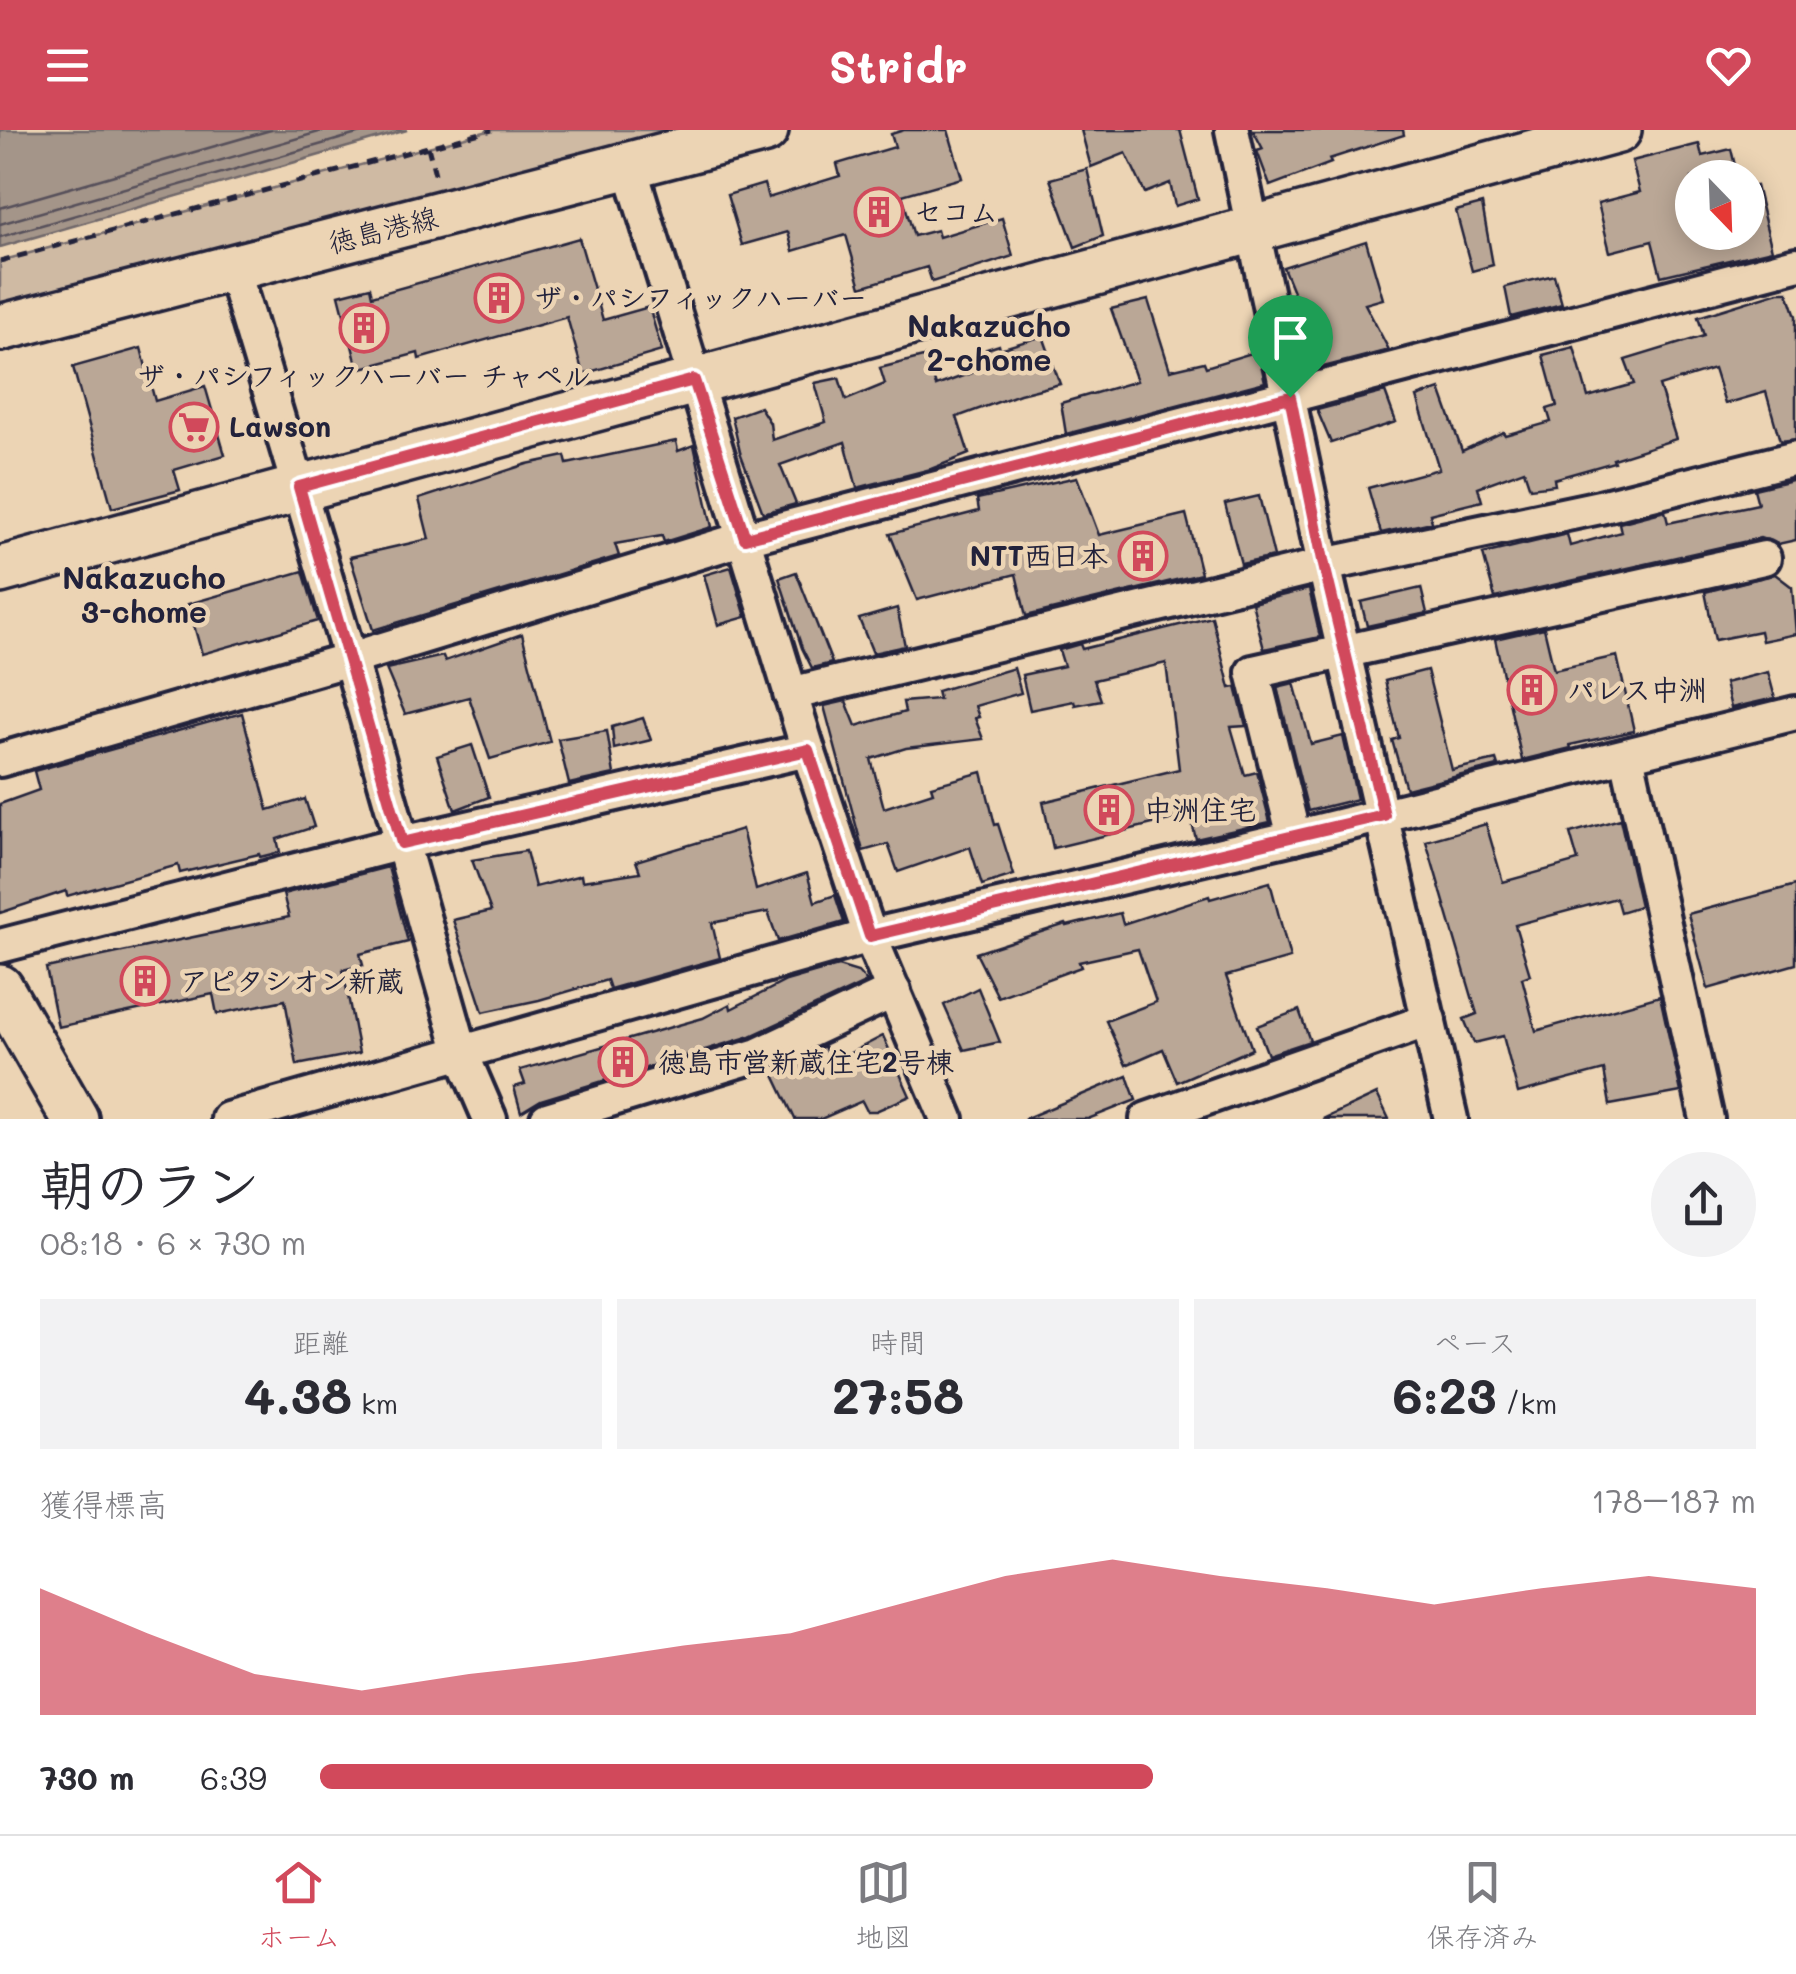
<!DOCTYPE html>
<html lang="ja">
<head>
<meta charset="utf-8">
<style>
	body { margin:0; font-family:Mali,"Klee One",sans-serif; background:#f2f2f3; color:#2b2b33; height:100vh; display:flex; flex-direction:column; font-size:38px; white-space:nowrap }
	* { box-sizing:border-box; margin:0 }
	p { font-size:32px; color:#7c7c81 }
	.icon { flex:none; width:55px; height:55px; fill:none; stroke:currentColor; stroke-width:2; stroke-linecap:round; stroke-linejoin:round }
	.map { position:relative; height:989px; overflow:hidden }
	.panel { display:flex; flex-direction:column; background:#fff; flex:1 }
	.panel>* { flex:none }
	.needle { width:65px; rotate:157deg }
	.fabs { position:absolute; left:1675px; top:30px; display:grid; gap:20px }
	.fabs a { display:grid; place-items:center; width:90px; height:90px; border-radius:50%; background:#fff; box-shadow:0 5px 25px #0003; font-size:50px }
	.pin { position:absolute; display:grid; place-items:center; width:85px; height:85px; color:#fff; margin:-102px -42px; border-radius:50% 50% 50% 0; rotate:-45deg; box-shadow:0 0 10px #0007 }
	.pin .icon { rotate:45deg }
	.round { display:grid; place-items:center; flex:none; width:105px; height:105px; border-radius:52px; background:#f2f2f3 }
	.summary { display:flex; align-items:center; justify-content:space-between; height:170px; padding:0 40px }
	h1 { font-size:55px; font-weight:700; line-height:75px }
	.stats { display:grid; grid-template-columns:repeat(3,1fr); gap:15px; height:170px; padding:10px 40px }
	.stats div { display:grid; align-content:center; border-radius:0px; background:#f2f2f3; text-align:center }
	.stats b { font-size:50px; font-weight:700 }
	.stats small { font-size:28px; font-weight:400 }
	.stats p { font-size:28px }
	.chart { height:280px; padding:20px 40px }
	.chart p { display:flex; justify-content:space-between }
	.chart svg { width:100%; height:180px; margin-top:10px; fill:#d1495b; opacity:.7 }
	ul { padding:0 40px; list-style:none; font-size:32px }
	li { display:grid; grid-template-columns:160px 120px 1fr; align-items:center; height:75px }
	li i { height:25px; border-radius:12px; background:#d1495b }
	header { display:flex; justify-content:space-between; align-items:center; height:130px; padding:0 40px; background:#d1495b; color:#fff; font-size:45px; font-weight:700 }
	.dock { display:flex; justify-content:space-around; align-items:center; height:140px; border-top:2px solid #e1e1e2; background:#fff; font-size:28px; color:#7c7c81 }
	.dock a { display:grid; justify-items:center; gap:5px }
	.dock .on { color:#d1495b }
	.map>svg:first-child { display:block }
	.green { fill:#cfbaa3; stroke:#786e6f; stroke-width:2.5 }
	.water { fill:#a49589; stroke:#70676a; stroke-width:2.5 }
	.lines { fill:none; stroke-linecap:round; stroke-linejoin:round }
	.shore { stroke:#56505a; stroke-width:2.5 }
	.building { fill:#baa796; stroke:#22223b; stroke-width:2.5 }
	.street-casing { stroke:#22223b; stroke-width:40 }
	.secondary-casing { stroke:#22223b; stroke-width:52 }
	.path { stroke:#22223b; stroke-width:5; stroke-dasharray:10 8; stroke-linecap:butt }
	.street { stroke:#ecd4b4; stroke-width:32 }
	.secondary { stroke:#ecd4b4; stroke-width:45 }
	.route-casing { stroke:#fff; stroke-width:20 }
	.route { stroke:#d1495b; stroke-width:12 }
	.labels { text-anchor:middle; stroke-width:9; stroke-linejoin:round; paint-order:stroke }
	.poi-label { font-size:28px; font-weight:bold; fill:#22223b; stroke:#ecd4b4; text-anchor:start }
	.street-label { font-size:28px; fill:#22223b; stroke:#ecd4b4 }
	.neighbourhood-label { font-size:30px; font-weight:bold; fill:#22223b; stroke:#ecd4b4 }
</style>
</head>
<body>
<header><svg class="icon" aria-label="menu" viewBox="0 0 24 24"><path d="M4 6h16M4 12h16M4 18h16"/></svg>Stridr<svg class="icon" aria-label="heart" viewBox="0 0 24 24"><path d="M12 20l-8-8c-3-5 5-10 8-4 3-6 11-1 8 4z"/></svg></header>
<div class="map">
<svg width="1796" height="989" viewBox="0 0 1796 989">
	<rect width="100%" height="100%" fill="#ecd4b4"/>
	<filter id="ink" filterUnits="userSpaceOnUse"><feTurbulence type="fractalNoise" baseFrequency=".01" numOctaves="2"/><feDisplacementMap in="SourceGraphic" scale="20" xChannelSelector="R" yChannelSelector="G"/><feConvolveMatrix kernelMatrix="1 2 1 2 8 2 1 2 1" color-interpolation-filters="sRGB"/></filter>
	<g filter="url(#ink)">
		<polygon class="green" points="492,0 700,0 0,179 0,131"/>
		<polygon class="water" points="0,0 407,0 0,117"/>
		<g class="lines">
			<g class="shore">
				<polyline points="0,78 271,0"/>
				<polyline points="0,94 326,0"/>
				<polyline points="0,107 371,0"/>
			</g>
		</g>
		<g class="building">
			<polygon points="904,0 948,0 962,48 902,65 914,106 937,100 939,107 1002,88 1013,126 932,152 927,137 861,157 846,105 793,121 788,102 742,115 727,65 764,54 768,68 840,46 837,34 895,17 891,4"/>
			<polygon points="1081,0 1180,0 1198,69 1175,76 1170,53 1145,63 1126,23 1091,37"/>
			<polygon points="1253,0 1403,0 1404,5 1329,29 1331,33 1270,56 1257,21 1263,19"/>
			<polygon points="1699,14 1702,26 1731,19 1738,48 1692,48 1692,102 1748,102 1748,57 1756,56 1772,120 1661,146 1652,111 1610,122 1598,73 1640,62 1632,31"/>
			<polygon points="1087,39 1103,106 1075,117 1050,49"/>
			<polygon points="1482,74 1493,135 1472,141 1456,81"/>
			<polygon points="579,108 603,190 649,177 662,221 583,244 567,187 419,229 418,223 358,239 339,165 370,157 372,166"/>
			<polygon points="1366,111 1383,169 1365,174 1389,220 1304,242 1298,218 1314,213 1283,137"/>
			<polygon points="1554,145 1562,174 1511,187 1505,157"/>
			<polygon points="1779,162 1788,162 1796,186 1796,309 1780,311 1766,262 1725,274 1714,239 1659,256 1676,309 1613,329 1614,332 1554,349 1555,355 1530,358 1524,340 1478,357 1482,371 1430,384 1432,392 1381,403 1368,358 1439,339 1417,267 1440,259 1462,321 1503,302 1505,305 1551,292 1547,279 1557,276 1543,225 1574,217 1588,267 1634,254 1625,230 1704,206 1698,187"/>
			<polygon points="1148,170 1170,240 1204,232 1206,237 1258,221 1265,252 1066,304 1061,273 1137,251 1111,179"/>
			<polygon points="1043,206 1060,254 1020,264 957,287 969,324 931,339 857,358 845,312 780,335 796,374 763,383 740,322 732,287 760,277 770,293 772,310 826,292 815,253 839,248 846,270 885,254 880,238 927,226 936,256 979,240 974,223 999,215 1000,219"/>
			<polygon points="141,218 155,271 205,256 225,325 174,340 180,360 112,378 73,237"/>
			<polygon points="1385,262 1396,292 1331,313 1317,280"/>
			<polygon points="676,311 678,321 694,315 712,397 664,412 662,406 615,414 619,426 373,500 350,427 429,409 419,369 527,334 565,326 567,334"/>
			<polygon points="1077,347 1099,405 1186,384 1201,444 1026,486 1016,444 917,470 890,404 979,381 977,369"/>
			<polygon points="1796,349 1796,410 1778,414 1760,408 1495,468 1483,424 1567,404 1570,416 1621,402 1619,393 1665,381 1668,393 1758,374 1754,359"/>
			<polygon points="1259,366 1274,427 1241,434 1225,374"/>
			<polygon points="731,437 746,487 718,495 704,445"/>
			<polygon points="303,441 318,491 202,524 188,474"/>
			<polygon points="796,442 832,533 812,538 802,518 779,448"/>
			<polygon points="1775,444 1792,457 1796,504 1762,511 1760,501 1715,510 1705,462"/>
			<polygon points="1421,458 1427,483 1367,496 1361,472"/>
			<polygon points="1309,459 1320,507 1264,519 1252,473"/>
			<polygon points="897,478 905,516 873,523 859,489"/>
			<polygon points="1212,487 1230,558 1236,557 1246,596 1231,597 1245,645 1257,642 1270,692 1196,709 1190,685 1053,718 1043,672 1179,639 1166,533 1094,550 1101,570 1075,575 1074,571 1030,580 1022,545 1064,536 1059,520 1080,514 1082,519"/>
			<polygon points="1544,498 1554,540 1617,526 1634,601 1570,615 1571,618 1522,630 1495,509"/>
			<polygon points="522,504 550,612 490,629 469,567 405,584 386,539 443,526 445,531"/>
			<polygon points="1014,538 1021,563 975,576 979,587 975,588 983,609 906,618 871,629 884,678 933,662 931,656 982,642 995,695 998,694 1014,745 982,755 970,717 898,742 888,714 863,721 824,576 846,571 856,596 905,582 903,572 939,569 937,561"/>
			<polygon points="1427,540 1452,640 1496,630 1498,636 1406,659 1392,610 1399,608 1385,551"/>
			<polygon points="1768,542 1775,568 1731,578 1725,553"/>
			<polygon points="1294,553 1311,614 1343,606 1357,669 1308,681 1277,557"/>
			<polygon points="242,583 268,680 305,669 314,697 277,709 280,722 260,727 259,724 180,743 178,735 67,766 66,761 0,783 0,674 39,660 34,641"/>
			<polygon points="643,588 651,610 614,619 612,597"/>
			<polygon points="607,601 614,644 569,654 558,609"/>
			<polygon points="472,615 489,667 455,680 437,626"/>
			<polygon points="1620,689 1640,776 1620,782 1616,768 1515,795 1530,845 1522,848 1536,901 1660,866 1681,962 1610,975 1604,940 1518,963 1503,906 1474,913 1464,889 1477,884 1426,711 1486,694 1503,752 1578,731 1570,703"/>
			<polygon points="742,699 756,760 807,743 815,772 835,765 844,792 778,811 768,782 712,793 720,828 610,859 607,850 539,870 483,882 453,790 491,781 472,730 526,721 535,757 581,745 582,751 640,742 636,731"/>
			<polygon points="388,737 408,812 360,824 363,835 343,840 359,923 297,935 285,870 217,884 213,864 58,897 46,838 289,787 283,764"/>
			<polygon points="1270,752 1290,828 1226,846 1252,919 1177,952 1163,919 1126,935 1106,891 1156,872 1138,819 1079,832 1081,837 998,867 976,823 1066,794 1067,796 1120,783 1123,794 1209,766 1210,769"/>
			<polygon points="1796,755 1796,834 1708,859 1688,784"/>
			<polygon points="838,836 858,842 867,852 751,906 541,970 521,982 514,957 525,954 520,940 703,888 730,874 731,879 786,851"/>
			<polygon points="978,858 1000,912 964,920 944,875"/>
			<polygon points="1299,880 1310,911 1268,925 1257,896"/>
			<polygon points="883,906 910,966 876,981 867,981 862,971 821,989 795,989 772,941 824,916 831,933"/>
			<polygon points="1127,946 1136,970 1088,989 1024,989"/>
			<polygon points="1377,964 1389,989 1323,989"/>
		</g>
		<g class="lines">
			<g class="street-casing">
				<g id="street">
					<polyline points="1232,0 1324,435 1451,989"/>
					<polyline points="630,37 808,620 870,806 947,989"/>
					<polyline points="233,138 350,529 462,924 490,989"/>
					<polyline points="790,564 1324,435 1600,377 1796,328"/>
					<polyline points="1627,626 1707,989"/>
					<polyline points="0,630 350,529 745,408 1796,134"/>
					<polyline points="1294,707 1253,542 1764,428"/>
					<polyline points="0,816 402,713 808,620"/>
					<polyline points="228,989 870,806 1294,707 1796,583"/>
					<polyline points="547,989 758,925 894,861"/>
					<polyline points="1147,989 1429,890"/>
				</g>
			</g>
			<g class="secondary-casing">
				<g id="secondary">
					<polyline points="0,198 765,0"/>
					<polyline points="0,440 1618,0"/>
					<polyline points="0,858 75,989"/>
				</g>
			</g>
			<g class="path">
				<polyline points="428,17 436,48"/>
				<polyline points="0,131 492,0"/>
			</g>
			<use href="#street" class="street"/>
			<use href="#secondary" class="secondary"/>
		</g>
	</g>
	<g class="lines" filter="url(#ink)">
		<g class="route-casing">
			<polygon id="route" points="694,250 745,408 1290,267 1324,435 1384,685 870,806 808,620 402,713 299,357"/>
		</g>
		<use href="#route" class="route"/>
	</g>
	<defs>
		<g id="building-ring" transform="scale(2.5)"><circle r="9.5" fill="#ecd4b4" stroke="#d1495b" stroke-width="1.5"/><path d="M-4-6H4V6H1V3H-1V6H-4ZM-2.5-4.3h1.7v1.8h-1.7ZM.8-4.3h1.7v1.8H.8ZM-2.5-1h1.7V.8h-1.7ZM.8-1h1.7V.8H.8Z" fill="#d1495b"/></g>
		<g id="supermarket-ring" transform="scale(2.5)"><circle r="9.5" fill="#ecd4b4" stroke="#d1495b" stroke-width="1.5"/><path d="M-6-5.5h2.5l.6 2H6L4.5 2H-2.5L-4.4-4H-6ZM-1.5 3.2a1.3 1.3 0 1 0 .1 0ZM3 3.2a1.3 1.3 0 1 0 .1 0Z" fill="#d1495b"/></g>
	</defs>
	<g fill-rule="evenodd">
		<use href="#building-ring" x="879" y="82"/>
		<use href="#building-ring" x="499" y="168"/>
		<use href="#building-ring" x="364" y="198"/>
		<use href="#supermarket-ring" x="194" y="297"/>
		<use href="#building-ring" x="1143" y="426"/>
		<use href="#building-ring" x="1532" y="560"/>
		<use href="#building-ring" x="1109" y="680"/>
		<use href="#building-ring" x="145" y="851"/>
		<use href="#building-ring" x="623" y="932"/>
	</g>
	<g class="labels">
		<g class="poi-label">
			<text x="914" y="92">セコム</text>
			<text x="534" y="178">ザ・パシフィックハーバー</text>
			<text x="364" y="256" text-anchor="middle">ザ・パシフィックハーバー チャペル</text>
			<text x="229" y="307">Lawson</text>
			<text x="1108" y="436" text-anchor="end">NTT西日本</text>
			<text x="1567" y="570">パレス中洲</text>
			<text x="1144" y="690">中洲住宅</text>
			<text x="180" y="861">アピタシオン新蔵</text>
			<text x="658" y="942">徳島市営新蔵住宅2号棟</text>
		</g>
		<g class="street-label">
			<text transform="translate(383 100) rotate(-14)" y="10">徳島港線</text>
		</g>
		<g class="neighbourhood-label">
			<text x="989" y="207">Nakazucho<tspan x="989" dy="34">2-chome</tspan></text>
			<text x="144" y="459">Nakazucho<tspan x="144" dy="34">3-chome</tspan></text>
		</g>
	</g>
</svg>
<div class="fabs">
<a><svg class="needle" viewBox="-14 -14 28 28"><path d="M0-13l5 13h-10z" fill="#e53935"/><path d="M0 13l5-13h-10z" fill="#7c7c81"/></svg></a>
</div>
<div class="pin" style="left:1290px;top:267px;background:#1e9e55"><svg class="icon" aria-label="arrive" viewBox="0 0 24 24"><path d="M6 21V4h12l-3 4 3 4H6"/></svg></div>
</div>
<section class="panel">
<div class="summary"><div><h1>朝のラン</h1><p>08:18 · 6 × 730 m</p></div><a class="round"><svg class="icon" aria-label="share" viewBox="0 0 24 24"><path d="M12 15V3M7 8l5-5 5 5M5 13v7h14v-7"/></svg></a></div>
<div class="stats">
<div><p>距離</p><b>4.38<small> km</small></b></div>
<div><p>時間</p><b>27:58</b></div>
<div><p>ペース</p><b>6:23<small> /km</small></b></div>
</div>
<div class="chart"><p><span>獲得標高</span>178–187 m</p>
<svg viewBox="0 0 160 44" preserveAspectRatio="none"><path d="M0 44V13L10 24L20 34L30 38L40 34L50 31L60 27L70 24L80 17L90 10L100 6L110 10L120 13L130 17L140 13L150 10L160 13V44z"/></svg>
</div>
<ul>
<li><b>730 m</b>6:39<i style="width:58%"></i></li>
</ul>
</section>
<nav class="dock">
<a class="on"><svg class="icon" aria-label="home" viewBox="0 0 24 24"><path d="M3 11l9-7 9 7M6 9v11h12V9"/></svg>ホーム</a>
<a><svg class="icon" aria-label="map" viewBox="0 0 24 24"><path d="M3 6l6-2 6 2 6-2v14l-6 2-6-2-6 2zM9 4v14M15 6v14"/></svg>地図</a>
<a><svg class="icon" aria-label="saved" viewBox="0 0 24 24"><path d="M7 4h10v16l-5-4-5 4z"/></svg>保存済み</a>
</nav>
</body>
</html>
